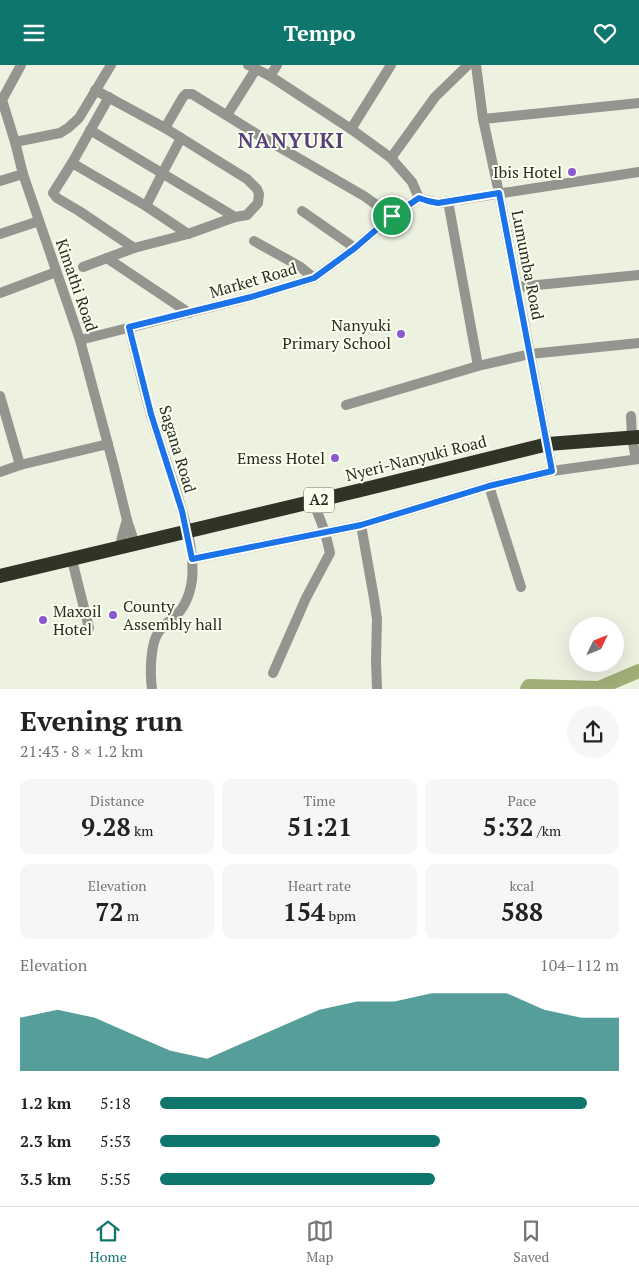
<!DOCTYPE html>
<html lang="en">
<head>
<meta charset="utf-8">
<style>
	body { margin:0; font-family:"PT Serif",serif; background:#f6f6f6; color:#222; height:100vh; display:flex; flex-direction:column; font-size:19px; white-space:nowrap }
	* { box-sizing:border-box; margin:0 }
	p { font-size:16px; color:#767676 }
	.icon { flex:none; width:28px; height:28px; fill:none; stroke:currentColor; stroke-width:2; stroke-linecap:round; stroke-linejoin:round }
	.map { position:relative; height:624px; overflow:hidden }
	.drawer { display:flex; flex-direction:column; background:#fff; flex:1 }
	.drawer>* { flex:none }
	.needle { width:32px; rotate:47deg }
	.buttons { position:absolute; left:569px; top:552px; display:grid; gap:10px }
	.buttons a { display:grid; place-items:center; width:55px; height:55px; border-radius:50%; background:#fff; box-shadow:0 5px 20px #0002; font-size:25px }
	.pin { position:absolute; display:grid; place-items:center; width:42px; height:42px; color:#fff; margin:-21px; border:2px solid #fff; border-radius:50%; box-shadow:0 1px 5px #0007 }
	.round { display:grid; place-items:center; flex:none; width:52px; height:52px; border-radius:26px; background:#f6f6f6 }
	.overview { display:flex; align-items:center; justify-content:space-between; height:85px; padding:0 20px }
	h1 { font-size:28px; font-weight:700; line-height:38px }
	.figures { display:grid; grid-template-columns:repeat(3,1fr); gap:8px; height:85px; padding:5px 20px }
	.figures div { display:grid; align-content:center; border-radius:10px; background:#f6f6f6; text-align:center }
	.figures b { font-size:25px; font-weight:700 }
	.figures small { font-size:14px; font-weight:400 }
	.figures p { font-size:14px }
	.chart { height:140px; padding:10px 20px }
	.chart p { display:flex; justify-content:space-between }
	.chart svg { width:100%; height:90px; margin-top:5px; fill:#0f766e; opacity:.7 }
	ul { padding:0 20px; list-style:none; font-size:16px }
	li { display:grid; grid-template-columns:80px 60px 1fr; align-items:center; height:38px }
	li i { height:12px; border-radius:6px; background:#0f766e }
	header { display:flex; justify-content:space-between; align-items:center; height:65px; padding:0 20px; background:#0f766e; color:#fff; font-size:22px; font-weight:700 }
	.dock { display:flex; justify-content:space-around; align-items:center; height:70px; border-top:1px solid #e0e0e0; background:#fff; font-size:14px; color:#767676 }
	.dock a { display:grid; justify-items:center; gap:2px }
	.dock .on { color:#0f766e }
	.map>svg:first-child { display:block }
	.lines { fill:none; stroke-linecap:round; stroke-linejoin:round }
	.river { stroke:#a1ae76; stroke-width:14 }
	.minor { stroke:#93958e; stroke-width:10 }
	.highway { stroke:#303426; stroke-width:14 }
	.route-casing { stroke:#fff; stroke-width:10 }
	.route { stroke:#1a73e8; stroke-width:6 }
	.poi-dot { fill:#8958d1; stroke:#faffed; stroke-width:2 }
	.labels { text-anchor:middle; stroke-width:4; stroke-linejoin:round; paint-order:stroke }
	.shield { fill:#faffed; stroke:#686b61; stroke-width:1 }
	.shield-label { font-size:15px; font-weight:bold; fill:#2a2c25 }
	.poi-label { font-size:16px; fill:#2a2c25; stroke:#faffed; text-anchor:end }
	.street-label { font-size:16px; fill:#2a2c25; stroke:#faffed }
	.district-label { font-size:21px; font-weight:bold; letter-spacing:1px; fill:#57417d; stroke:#faffed }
</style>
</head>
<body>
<header><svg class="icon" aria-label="menu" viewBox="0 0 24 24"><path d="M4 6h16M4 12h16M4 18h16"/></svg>Tempo<svg class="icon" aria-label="heart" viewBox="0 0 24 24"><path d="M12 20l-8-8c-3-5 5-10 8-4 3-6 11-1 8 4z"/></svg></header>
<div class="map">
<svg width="639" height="624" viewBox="0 0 639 624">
	<rect width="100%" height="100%" fill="#edf1e0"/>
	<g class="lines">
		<polyline class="river" points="527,624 529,621 599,623 639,606"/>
		<g class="minor">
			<polyline points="21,0 2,35 15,77 23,109 80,275 114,402 127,455 132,470 134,480"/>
			<polyline points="248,0 270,11 351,64 391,93 412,117 419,133"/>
			<polyline points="476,0 483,54 499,128 530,289 552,406"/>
			<polyline points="270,11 277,0"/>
			<polyline points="109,32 72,98 53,128 57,133 79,146 134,183"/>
			<polyline points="227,50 256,4"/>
			<polyline points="483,54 639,38"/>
			<polyline points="165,63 183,32 186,29 192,29 255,68 364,131 392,151"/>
			<polyline points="351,64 391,0"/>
			<polyline points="90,65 235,152"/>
			<polyline points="15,77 60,68 68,63 79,53 111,0"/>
			<polyline points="391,93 435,32 468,0"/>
			<polyline points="72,98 146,141 188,169"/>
			<polyline points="0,116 23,109"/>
			<polyline points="448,136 478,301"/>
			<polyline points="146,141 162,109 181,73"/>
			<polyline points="302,146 355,183"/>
			<polyline points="0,169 39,156"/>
			<polyline points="254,176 299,201 314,213"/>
			<polyline points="107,193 189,248"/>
			<polyline points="83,202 134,183 188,169 235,152 247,150 258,138 259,129 257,124 247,114 226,101 165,63 95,25"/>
			<polyline points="517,222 639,210"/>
			<polyline points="0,228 56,207"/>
			<path d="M129,262C136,291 143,321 151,350C159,374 167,398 175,422C184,452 195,484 192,515C190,529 185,543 174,552C169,557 162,561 158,568C150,580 150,610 152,624"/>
			<polyline points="80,275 251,232 314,213 355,183 392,151 419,133 438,138 639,107"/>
			<polyline points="0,331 20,400"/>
			<polyline points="346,340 478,301 530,289 639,278"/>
			<polyline points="631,351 632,373 636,394"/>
			<polyline points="0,407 20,400 108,379"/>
			<polyline points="489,421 521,522"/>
			<polyline points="361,460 374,533 377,554 376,595 377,624"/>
			<polyline points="120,483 122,472 127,455"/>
			<polyline points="192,494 361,460 489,421 552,406 639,394"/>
			<polyline points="72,495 89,563"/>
			<polyline points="273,608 306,533 330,488 325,467 313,436"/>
		</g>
		<polyline class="highway" points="0,511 361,425 548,379 639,372"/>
	</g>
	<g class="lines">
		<g class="route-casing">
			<polygon id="route" points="499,128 552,406 489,421 361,460 192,494 182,446 151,349 129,262 251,232 314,213 355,183 392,151 419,133 428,136 438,138"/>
		</g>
		<use href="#route" class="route"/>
	</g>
	<g class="poi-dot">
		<circle cx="572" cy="107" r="5"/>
		<circle cx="401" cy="269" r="5"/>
		<circle cx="335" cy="393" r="5"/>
		<circle cx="113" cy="550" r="5"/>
		<circle cx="43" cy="555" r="5"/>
	</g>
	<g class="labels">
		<rect class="shield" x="304" y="422.5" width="30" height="25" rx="4"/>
		<g class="shield-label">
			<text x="319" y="440">A2</text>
		</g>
		<g class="poi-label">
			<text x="562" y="113">Ibis Hotel</text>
			<text x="391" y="266">Nanyuki<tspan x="391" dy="18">Primary School</tspan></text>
			<text x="325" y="399">Emess Hotel</text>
			<text x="123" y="547" text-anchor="start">County<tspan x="123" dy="18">Assembly hall</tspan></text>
			<text x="53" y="552" text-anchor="start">Maxoil<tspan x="53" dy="18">Hotel</tspan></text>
		</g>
		<g class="street-label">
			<text transform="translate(528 200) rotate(79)" y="6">Lumumba Road</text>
			<text transform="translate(253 215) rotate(-16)" y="6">Market Road</text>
			<text transform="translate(77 220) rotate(71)" y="6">Kimathi Road</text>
			<text transform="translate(178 384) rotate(73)" y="6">Sagana Road</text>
			<text transform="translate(416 393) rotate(-14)" y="6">Nyeri-Nanyuki Road</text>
		</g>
		<g class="district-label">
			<text x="291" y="83">NANYUKI</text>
		</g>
	</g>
</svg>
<div class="buttons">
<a><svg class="needle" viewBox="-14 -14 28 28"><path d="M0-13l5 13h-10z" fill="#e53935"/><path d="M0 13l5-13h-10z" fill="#767676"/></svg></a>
</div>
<div class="pin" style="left:392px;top:151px;background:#1e9e55"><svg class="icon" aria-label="arrive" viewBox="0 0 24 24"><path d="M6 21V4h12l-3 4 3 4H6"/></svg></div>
</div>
<section class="drawer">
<div class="overview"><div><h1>Evening run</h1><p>21:43 · 8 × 1.2 km</p></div><a class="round"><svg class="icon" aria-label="share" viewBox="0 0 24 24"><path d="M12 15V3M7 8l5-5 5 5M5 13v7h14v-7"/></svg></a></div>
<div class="figures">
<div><p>Distance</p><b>9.28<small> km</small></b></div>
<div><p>Time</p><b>51:21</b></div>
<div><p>Pace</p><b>5:32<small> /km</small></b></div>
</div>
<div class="figures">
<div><p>Elevation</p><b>72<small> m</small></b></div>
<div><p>Heart rate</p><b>154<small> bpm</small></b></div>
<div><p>kcal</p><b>588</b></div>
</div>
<div class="chart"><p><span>Elevation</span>104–112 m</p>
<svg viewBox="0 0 160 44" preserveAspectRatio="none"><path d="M0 44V18L10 14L20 18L30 26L40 34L50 38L60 30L70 22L80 14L90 10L100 10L110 6L120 6L130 6L140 14L150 18L160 18V44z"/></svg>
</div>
<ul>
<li><b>1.2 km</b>5:18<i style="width:93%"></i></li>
<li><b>2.3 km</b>5:53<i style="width:61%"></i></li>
<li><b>3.5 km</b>5:55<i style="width:60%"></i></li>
</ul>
</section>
<nav class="dock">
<a class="on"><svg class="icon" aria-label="home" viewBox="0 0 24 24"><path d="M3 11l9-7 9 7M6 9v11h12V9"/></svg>Home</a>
<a><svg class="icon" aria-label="map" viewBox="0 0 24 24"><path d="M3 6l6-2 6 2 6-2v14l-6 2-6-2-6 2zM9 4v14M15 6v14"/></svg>Map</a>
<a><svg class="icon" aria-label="saved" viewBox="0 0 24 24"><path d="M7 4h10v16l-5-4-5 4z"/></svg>Saved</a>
</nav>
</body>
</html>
